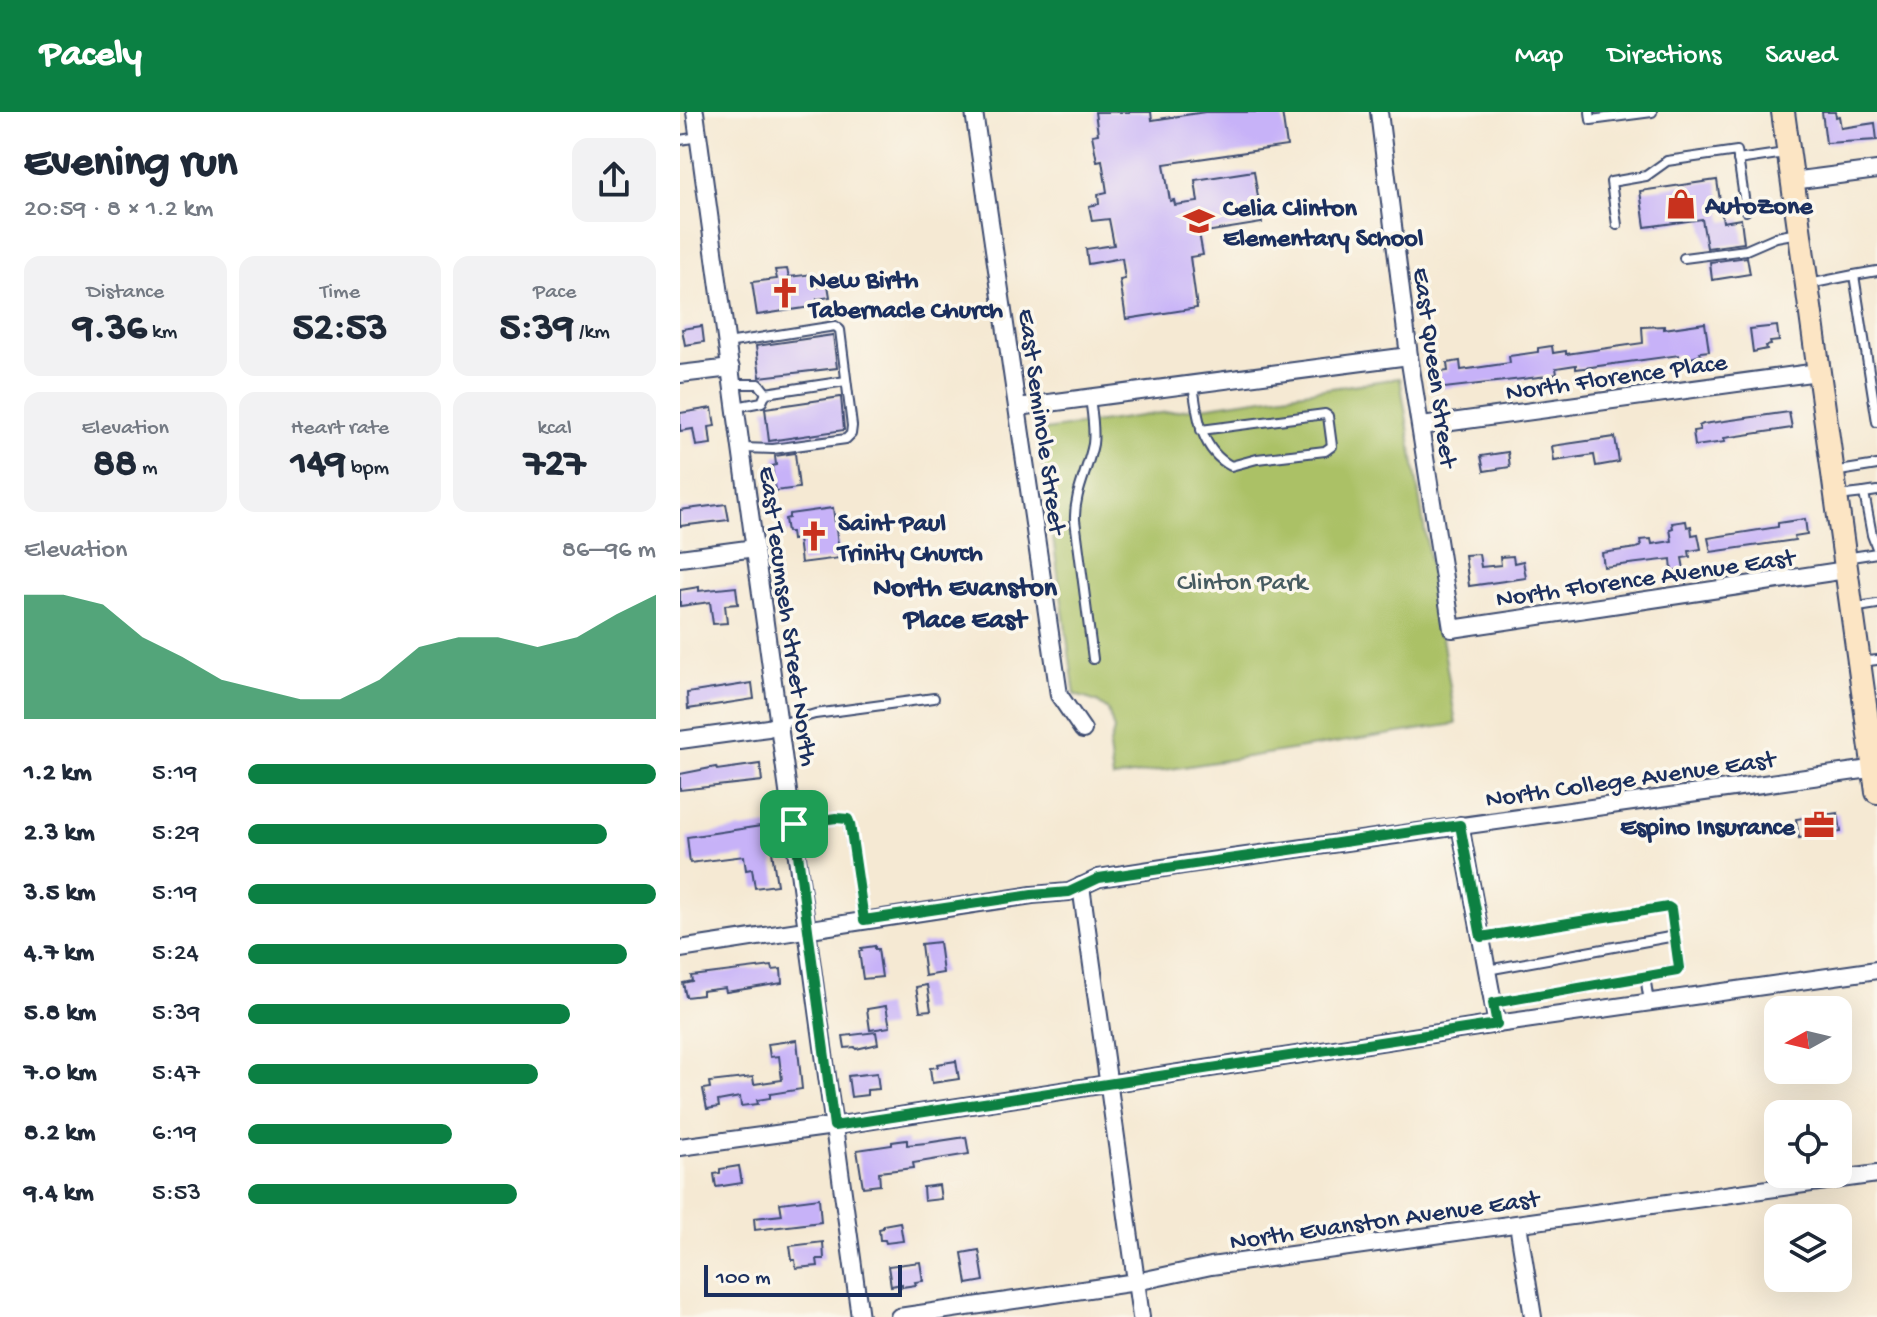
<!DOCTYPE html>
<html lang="en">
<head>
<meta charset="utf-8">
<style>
	body { margin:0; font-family:"Gochi Hand",sans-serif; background:#f2f2f3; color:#1f2937; height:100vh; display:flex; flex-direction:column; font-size:30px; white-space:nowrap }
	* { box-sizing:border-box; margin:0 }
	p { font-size:26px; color:#747a83 }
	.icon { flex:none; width:44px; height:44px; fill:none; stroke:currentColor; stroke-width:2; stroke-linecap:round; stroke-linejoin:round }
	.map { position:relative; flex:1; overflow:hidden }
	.panel { display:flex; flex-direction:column; background:#fff; width:680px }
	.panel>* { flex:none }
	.needle { width:52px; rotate:262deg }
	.controls { position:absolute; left:1084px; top:884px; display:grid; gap:16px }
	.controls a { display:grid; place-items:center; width:88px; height:88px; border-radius:16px; background:#fff; box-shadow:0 8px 32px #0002; font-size:40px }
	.scale { position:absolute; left:24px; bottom:20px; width:198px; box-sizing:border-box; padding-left:8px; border:4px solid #1b2f5e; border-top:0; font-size:22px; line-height:28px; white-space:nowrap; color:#1b2f5e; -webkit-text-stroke:6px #fbf7ec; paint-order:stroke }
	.pin { position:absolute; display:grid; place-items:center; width:68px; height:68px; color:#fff; margin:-34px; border-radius:16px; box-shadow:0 4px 12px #0006 }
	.round { display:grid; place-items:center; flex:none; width:84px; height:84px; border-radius:16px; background:#f2f2f3 }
	.headline { display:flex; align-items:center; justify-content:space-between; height:136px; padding:0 24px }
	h1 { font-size:44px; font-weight:700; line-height:60px }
	.stats { display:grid; grid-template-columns:repeat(3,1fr); gap:12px; height:136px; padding:8px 24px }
	.stats div { display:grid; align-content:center; border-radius:16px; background:#f2f2f3; text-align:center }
	.stats b { font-size:40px; font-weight:700 }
	.stats small { font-size:22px; font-weight:400 }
	.stats p { font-size:22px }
	.chart { height:224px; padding:16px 24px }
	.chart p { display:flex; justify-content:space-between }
	.chart svg { width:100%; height:144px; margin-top:8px; fill:#0b8043; opacity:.7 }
	ul { padding:0 24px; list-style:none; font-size:26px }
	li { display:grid; grid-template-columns:128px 96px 1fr; align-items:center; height:60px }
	li i { height:20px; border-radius:10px; background:#0b8043 }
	header { display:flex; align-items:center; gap:48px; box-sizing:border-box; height:112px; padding:0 40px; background:#0b8043; color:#fff }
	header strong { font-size:38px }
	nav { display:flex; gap:44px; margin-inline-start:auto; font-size:28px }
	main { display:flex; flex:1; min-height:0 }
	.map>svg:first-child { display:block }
	.green { fill:#abc166; stroke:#637862; stroke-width:2 }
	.building { fill:#c7b2f8 }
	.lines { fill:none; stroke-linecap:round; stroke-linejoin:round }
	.lane-casing { stroke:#3c4b70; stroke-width:12 }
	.street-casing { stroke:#3c4b70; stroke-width:20 }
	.secondary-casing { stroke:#3c4b70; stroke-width:26 }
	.lane { stroke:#fff; stroke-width:8 }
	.street { stroke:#fff; stroke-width:16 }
	.secondary { stroke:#fce5c4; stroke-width:22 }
	.route-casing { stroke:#fff; stroke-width:16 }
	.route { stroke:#0b8043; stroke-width:10 }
	.labels { text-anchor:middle; stroke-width:7; stroke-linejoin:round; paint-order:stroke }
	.poi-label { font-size:26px; font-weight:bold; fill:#1b2f5e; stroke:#fbf7ec; text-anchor:start }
	.street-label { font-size:26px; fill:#1b2f5e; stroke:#fbf7ec }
	.park-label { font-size:26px; fill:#465b60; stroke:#fbf7ec }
	.neighbourhood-label { font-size:28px; font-weight:bold; fill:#1b2f5e; stroke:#fbf7ec }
</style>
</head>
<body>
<header>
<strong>Pacely</strong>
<nav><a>Map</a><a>Directions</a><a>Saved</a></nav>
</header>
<main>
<section class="panel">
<div class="headline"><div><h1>Evening run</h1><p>20:59 · 8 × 1.2 km</p></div><a class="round"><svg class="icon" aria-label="share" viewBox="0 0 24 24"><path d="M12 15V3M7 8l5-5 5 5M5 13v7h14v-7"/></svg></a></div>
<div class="stats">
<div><p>Distance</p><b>9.36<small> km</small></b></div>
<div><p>Time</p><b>52:53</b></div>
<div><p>Pace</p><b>5:39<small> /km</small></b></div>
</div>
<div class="stats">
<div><p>Elevation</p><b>88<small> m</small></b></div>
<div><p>Heart rate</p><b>149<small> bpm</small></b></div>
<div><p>kcal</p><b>727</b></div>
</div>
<div class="chart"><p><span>Elevation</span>86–96 m</p>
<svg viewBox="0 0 160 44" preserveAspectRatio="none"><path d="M0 44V6L10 6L20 9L30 19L40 25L50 32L60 35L70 38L80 38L90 32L100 22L110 19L120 19L130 22L140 19L150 12L160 6V44z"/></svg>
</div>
<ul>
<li><b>1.2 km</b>5:19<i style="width:100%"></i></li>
<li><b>2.3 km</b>5:29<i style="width:88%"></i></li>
<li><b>3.5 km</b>5:19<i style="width:100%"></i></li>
<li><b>4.7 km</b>5:24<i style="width:93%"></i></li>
<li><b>5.8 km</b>5:39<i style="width:79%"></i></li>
<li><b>7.0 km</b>5:47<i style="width:71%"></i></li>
<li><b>8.2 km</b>6:19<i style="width:50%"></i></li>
<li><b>9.4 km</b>5:53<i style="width:66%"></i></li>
</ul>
</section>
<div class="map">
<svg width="1197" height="1205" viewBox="0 0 1197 1205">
	<rect width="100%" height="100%" fill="#fbf7ec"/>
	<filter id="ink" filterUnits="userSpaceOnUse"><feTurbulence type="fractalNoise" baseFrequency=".0125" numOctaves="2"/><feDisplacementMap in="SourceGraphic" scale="16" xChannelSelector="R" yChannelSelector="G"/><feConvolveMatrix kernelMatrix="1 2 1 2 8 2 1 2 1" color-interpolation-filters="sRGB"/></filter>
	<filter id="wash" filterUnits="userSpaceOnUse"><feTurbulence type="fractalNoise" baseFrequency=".006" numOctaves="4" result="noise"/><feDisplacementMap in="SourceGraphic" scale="32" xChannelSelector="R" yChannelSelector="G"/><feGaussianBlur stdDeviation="1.8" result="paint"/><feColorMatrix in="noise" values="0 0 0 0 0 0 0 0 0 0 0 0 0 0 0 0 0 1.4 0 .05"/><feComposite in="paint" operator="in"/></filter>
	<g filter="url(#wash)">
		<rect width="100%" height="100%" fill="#f5e9d3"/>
		<polygon class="green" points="720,266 776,612 433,666 429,636 434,618 428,598 417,590 395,583 358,319"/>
		<g id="blocks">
			<g class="building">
				<polygon points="415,0 471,0 472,8 525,0 602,0 607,34 484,52 490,89 494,88 495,93 518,90 515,68 574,59 582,111 519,121 523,143 510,145 517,196 446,207 440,168 445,167 442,146 408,152 406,137 434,133 429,107 412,109 409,94 419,92 418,82 427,80 422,48 417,49 412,23 418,22"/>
				<polygon points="1142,0 1155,0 1156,5 1159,4 1161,16 1195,11 1197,28 1146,31"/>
				<polygon points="1037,68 1043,110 1061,107 1064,131 1027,136 1022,107 965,115 960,79"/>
				<polygon points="1067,145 1070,162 1032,168 1030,150"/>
				<polygon points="107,157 109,165 133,162 135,175 148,173 150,185 137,187 138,194 77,203 72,170 97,167 95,158"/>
				<polygon points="1025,211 1029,239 1020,240 1021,243 1011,246 1012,253 1001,255 999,243 896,257 896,253 876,256 877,262 868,264 756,277 754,261 768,259 767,251 780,249 781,258 830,251 829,244 858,240 858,236 872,234 873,241 886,239 886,242 963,231 962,215 984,214 984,217"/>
				<polygon points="22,214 24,230 5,233 2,217"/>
				<polygon points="1097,214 1099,229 1090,230 1091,233 1086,234 1087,237 1073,240 1070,217"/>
				<polygon points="153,223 157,256 80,265 76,234"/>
				<polygon points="161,285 164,318 89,329 85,296"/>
				<polygon points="32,296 35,314 29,315 31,332 16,334 13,317 0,319 0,301"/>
				<polygon points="1109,300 1112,316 1044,326 1045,330 1015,334 1013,319 1020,318 1019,314 1023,312"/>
				<polygon points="935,325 939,350 916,354 914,343 874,349 872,334"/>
				<polygon points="828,340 830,355 804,359 801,344"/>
				<polygon points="115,341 119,376 95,379 92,354 96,353 95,344"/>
				<polygon points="46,392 49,408 0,414 0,398"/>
				<polygon points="153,396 160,446 121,451 118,427 112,428 111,420 107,420 105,407 109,406 109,402"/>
				<polygon points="1125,407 1127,422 1114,424 1115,428 1031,440 1028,426 1098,415 1098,411"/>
				<polygon points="1006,409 1007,415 1011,414 1012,423 1018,422 1021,437 1009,439 1010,445 1002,446 1004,457 992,459 991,447 924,455 922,441 956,436 961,434 960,428 971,427 972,432 992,429 990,417 993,416 992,411"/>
				<polygon points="799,442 801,455 821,453 820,445 833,444 834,451 843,449 846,466 789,474 785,443"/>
				<polygon points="19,475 19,479 56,475 58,492 45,493 47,511 33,512 30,490 0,494 0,478"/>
				<polygon points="72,571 74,587 8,597 7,581"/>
				<polygon points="80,652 82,669 0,678 0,662 36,655 37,658"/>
				<polygon points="1158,701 1161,720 1119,726 1116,707"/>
				<polygon points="88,713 97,773 75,776 72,757 66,758 64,744 10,751 7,725"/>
				<polygon points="259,830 263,861 245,864 241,832"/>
				<polygon points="195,834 195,837 198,837 202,865 183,867 179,839 182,839 181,836"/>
				<polygon points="92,854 93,858 101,857 102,871 46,880 45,876 22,879 22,883 6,885 3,871 12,869 11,864"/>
				<polygon points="247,873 251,898 240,899 236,875"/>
				<polygon points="206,894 210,915 190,918 187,897"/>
				<polygon points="196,920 198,932 176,937 175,935 165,936 163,924"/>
				<polygon points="117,928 122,977 90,982 90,986 77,988 78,992 61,994 60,985 38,989 39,995 27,997 23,977 30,976 29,970 73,965 74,972 102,968 99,944 90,945 88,932"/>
				<polygon points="276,949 279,967 252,971 250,956 258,955 257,952"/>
				<polygon points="197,961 199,977 187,978 187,983 171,985 168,964"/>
				<polygon points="286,1025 289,1042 233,1051 234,1056 199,1060 200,1073 183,1075 177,1038 212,1033 212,1030 227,1028 227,1033 246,1031"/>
				<polygon points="59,1054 62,1071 36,1075 34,1062 40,1061 40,1057"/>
				<polygon points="259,1073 261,1087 244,1089 243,1075"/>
				<polygon points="139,1086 141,1110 75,1118 74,1106 102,1103 100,1091"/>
				<polygon points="220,1110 223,1129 206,1131 205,1128 200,1128 199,1117 203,1116 203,1113"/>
				<polygon points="143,1130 144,1147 137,1147 138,1154 116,1156 115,1148 112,1148 110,1134"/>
				<polygon points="299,1138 304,1169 287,1172 282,1141"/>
				<polygon points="240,1150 243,1169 235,1170 236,1173 222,1175 222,1172 211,1174 208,1154"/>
			</g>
		</g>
	</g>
	<g filter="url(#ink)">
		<use href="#blocks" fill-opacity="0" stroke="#3c4b70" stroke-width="2"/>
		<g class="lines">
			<g class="lane-casing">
				<g id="lane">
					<polyline points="910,0 911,8 972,0"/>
					<polyline points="0,28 18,25"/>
					<polyline points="1058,48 1105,41"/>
					<polyline points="937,113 931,70 966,64 987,49 1057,39 1066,99"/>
					<polyline points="1004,146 1066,138 1096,125 1118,121"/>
					<polyline points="1174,163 1197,159"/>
					<polyline points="1129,172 1174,163 1197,310"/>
					<polyline points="47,231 155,214 160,218 172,314 171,322 166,327 93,337 62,336"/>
					<polyline points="53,272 79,272 86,281"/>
					<path d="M513,272C517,302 520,338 551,354L577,347L645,339L652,334L648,304L645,302L521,318"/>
					<path d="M410,286C412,301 415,317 413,332C408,358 394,381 395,408L413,547"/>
					<polyline points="56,295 82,290 86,281 166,269"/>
					<polyline points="1153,360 1197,353"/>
					<polyline points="1184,381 1197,379"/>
					<polyline points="1158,384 1184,381 1192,423 1197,436"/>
					<polyline points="1165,446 1197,441"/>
					<polyline points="1172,496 1197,492"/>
					<polyline points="1180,550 1197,548"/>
					<polyline points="100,612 135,602 254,586"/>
					<polyline points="114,712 156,706 168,707 184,808"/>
					<polyline points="801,825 988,795 991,797 999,856 997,859 965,864 969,890"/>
					<polyline points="807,858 995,824"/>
					<polyline points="813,891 965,864"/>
				</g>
			</g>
			<g class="street-casing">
				<g id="street">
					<polyline points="15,0 180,1205"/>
					<polyline points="294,0 379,583 403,618"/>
					<polyline points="699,0 729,244 772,517 1166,458"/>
					<polyline points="1112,69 1197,58"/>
					<polyline points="0,262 51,256"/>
					<polyline points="338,295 729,244"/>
					<polyline points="742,314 1138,260"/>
					<polyline points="0,446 75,436"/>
					<polyline points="0,628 88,616 100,612"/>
					<polyline points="780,713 817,912"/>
					<polyline points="401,774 461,1205"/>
					<polyline points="0,837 352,783 389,780 419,766 509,752 1197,656"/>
					<polyline points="0,1035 154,1014 817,912 1197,858"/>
					<polyline points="838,1112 853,1205"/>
					<polyline points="219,1205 456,1170 531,1154 1197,1062"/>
				</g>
			</g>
			<g class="secondary-casing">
				<polyline id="secondary" points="1103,0 1197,680"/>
			</g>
			<use href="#lane" class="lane"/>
			<use href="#street" class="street"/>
			<use href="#secondary" class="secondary"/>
		</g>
	</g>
	<g class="lines" filter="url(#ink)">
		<g class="route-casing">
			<polygon id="route" points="156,706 168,707 170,712 184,808 352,783 389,780 419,766 780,713 801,825 988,795 991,797 999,856 997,859 813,891 817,912 154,1014 114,712"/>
		</g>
		<use href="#route" class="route"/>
	</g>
	<defs>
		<g id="shop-bare" transform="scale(2.4)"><path d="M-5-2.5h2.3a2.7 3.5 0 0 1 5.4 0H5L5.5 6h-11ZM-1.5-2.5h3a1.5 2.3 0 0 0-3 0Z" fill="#c8321e" stroke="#fbf7ec" stroke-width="2.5" paint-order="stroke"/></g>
		<g id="school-bare" transform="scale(2.4)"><path d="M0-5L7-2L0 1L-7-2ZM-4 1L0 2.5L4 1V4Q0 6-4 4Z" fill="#c8321e" stroke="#fbf7ec" stroke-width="2.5" paint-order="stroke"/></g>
		<g id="church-bare" transform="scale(2.4)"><path d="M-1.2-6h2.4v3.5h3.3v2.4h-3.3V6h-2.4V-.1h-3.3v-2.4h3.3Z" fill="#c8321e" stroke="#fbf7ec" stroke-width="2.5" paint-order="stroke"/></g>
		<g id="office-bare" transform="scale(2.4)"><path d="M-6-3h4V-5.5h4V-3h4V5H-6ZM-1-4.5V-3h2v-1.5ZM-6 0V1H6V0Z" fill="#c8321e" stroke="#fbf7ec" stroke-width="2.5" paint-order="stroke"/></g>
	</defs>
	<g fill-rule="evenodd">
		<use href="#shop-bare" x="1001" y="92"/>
		<use href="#school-bare" x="519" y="109"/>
		<use href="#church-bare" x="105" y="181"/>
		<use href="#church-bare" x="134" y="424"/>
		<use href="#office-bare" x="1139" y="713"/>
	</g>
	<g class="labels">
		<g class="poi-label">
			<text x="1025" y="101">AutoZone</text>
			<text x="543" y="103">Celia Clinton<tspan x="543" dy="30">Elementary School</tspan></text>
			<text x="129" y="175">New Birth<tspan x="129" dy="30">Tabernacle Church</tspan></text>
			<text x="158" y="418">Saint Paul<tspan x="158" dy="30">Trinity Church</tspan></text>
			<text x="1115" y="722" text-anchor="end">Espino Insurance</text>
		</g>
		<g class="street-label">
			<text transform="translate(757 255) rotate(82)" y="9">East Queen Street</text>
			<text transform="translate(936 263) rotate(-8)" y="9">North Florence Place</text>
			<text transform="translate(364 309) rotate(82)" y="9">East Seminole Street</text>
			<text transform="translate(965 464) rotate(-8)" y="9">North Florence Avenue East</text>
			<text transform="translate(110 504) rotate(82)" y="9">East Tecumseh Street North</text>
			<text transform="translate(950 665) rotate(-8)" y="9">North College Avenue East</text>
			<text transform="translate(704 1106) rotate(-8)" y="9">North Evanston Avenue East</text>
		</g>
		<g class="park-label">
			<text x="562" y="477">Clinton Park</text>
		</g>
		<g class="neighbourhood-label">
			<text x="285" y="483">North Evanston<tspan x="285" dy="32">Place East</tspan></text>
		</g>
	</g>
</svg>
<div class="controls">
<a><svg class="needle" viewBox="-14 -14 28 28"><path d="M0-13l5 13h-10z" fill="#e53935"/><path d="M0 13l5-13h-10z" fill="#747a83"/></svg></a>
<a><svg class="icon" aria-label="locate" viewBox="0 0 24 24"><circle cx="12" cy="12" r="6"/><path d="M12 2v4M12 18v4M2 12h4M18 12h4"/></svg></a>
<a><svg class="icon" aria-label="layers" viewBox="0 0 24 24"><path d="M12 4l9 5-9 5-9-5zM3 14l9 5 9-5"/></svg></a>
</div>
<div class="scale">100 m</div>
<div class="pin" style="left:114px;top:712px;background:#1e9e55"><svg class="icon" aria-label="arrive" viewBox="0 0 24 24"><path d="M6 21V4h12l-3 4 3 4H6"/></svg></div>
</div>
</main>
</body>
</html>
